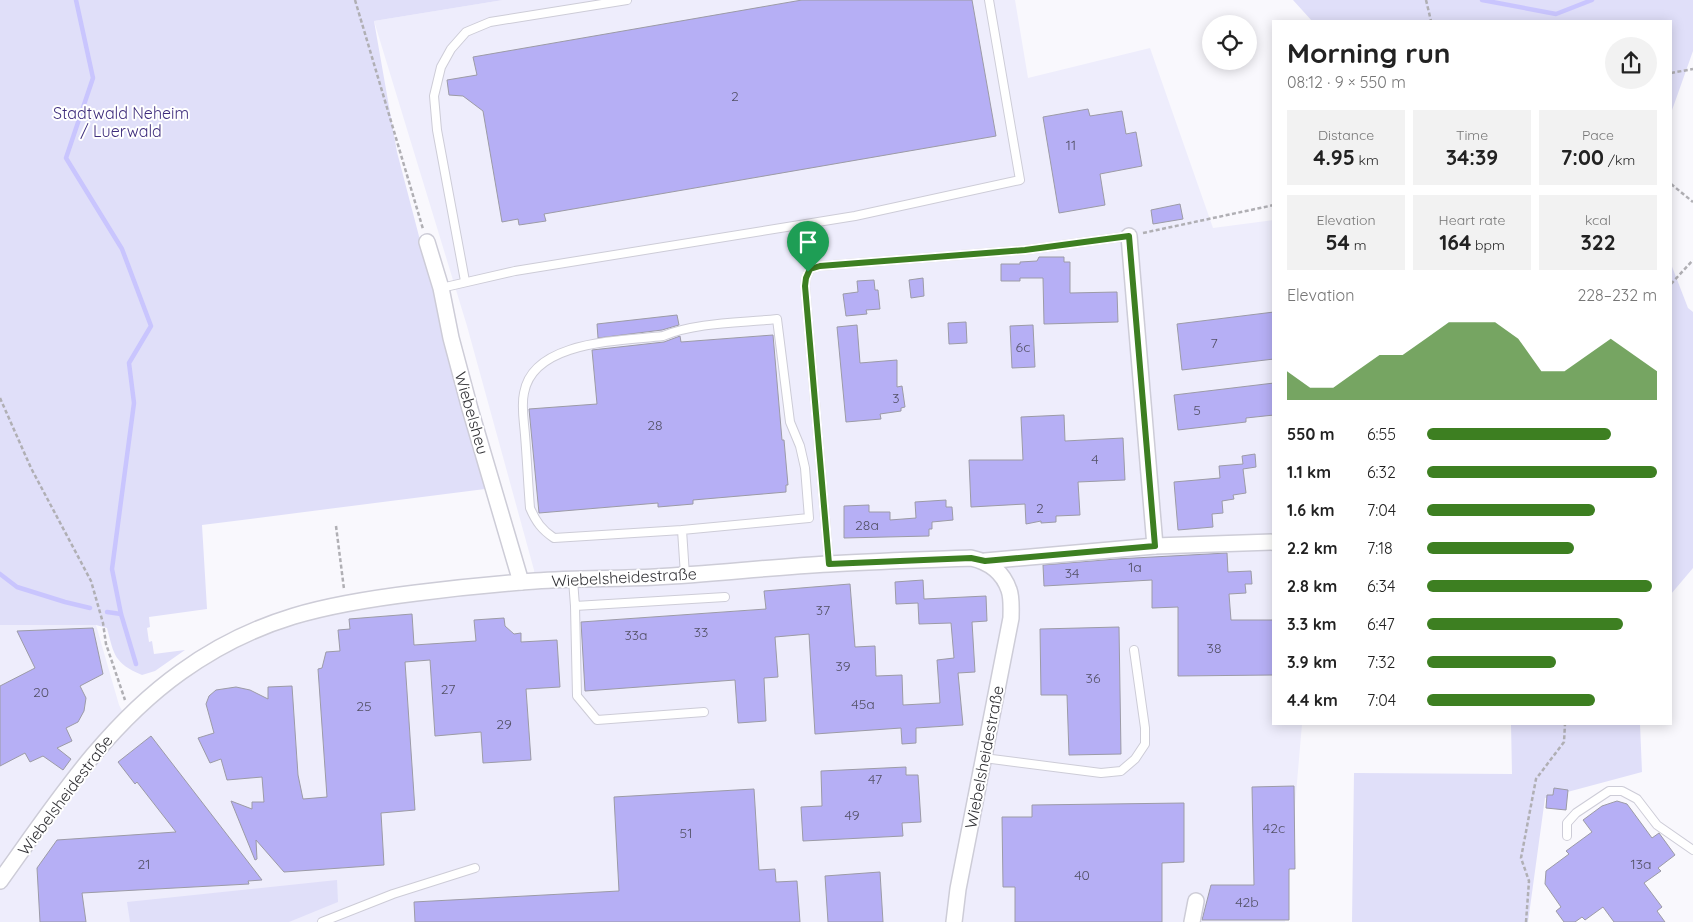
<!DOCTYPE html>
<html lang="en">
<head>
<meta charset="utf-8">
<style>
	body { margin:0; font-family:Quicksand,sans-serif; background:#f2f2f2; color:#222; height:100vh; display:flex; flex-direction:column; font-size:19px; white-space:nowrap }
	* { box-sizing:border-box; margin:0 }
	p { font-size:16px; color:#767676 }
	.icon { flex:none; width:28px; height:28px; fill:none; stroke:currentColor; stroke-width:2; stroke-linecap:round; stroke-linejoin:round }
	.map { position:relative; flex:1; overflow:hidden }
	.panel { position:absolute; left:1272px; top:20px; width:400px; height:705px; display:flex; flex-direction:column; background:#fff; border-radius:0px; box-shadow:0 2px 12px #0003 }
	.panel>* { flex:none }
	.fabs { position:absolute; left:1202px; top:15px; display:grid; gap:10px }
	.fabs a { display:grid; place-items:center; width:55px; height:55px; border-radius:50%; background:#fff; box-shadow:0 2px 12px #0003; font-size:25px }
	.pin { position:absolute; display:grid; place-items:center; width:42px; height:42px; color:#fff; margin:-51px -21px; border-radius:50% 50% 50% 0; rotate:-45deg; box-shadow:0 0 5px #0007 }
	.pin .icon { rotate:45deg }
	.round { display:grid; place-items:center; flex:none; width:52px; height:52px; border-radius:26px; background:#f2f2f2 }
	.overview { display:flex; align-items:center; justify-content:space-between; height:85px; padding:0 15px }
	h1 { font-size:28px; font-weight:700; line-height:38px }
	.stats { display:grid; grid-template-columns:repeat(3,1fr); gap:8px; height:85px; padding:5px 15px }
	.stats div { display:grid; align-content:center; border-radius:0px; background:#f2f2f2; text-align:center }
	.stats b { font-size:21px; font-weight:700 }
	.stats small { font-size:14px; font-weight:400 }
	.stats p { font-size:14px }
	.chart { height:140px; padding:10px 15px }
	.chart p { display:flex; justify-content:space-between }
	.chart svg { width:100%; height:90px; margin-top:5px; fill:#3d7f21; opacity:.7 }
	ul { padding:0 15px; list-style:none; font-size:16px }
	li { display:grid; grid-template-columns:80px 60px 1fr; align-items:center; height:38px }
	li i { height:12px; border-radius:6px; background:#3d7f21 }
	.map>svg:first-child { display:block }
	.built { fill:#eeedfc }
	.green { fill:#e0dff9 }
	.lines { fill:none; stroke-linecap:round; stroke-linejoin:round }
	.stream { stroke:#c9c5fe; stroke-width:4.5 }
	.building { fill:#b6aff5; stroke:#9c9ba6 }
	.service-casing { stroke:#cdccd7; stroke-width:10 }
	.minor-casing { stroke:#cdccd7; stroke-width:18 }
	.path { stroke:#b0afb4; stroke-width:2.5; stroke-dasharray:4 2.5; stroke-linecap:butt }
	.service { stroke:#fff; stroke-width:8 }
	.minor { stroke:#fff; stroke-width:15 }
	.route-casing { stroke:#fff; stroke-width:10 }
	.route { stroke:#3d7f21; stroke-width:6 }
	.labels { text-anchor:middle; stroke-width:4; stroke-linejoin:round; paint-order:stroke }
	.number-label { font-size:14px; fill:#535166 }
	.park-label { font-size:16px; fill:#3e2d7c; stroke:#fff }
	.street-label { font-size:16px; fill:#323236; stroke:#fff }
</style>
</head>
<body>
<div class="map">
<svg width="1693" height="922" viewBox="0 0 1693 922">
	<rect width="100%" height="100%" fill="#f9f8fd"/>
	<polygon class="built" points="503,0 1015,0 1028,78 1150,48 1213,228 1274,220 1274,724 1302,724 1285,922 0,922 0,625 96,625 119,705 131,727 159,696 212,659 248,641 298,621 343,609 456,596 534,590 534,570 467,326 374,21"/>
	<g class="green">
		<path d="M0,0H503L374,21L397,152L485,489L202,525L207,609L149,617L150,627L147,628L149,642L152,641L154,654L185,650L155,671L142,675C114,663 114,655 107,628L96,625H0Z"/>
		<polygon points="1293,0 1693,0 1693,51 1671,113 1671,21 1312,21"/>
		<polygon points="1671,264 1688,308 1693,312 1693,568 1671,594"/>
		<polygon points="1511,724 1640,724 1642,772 1545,798 1528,922 1352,922 1354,773 1512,774"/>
		<polygon points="337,880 338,902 289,922 130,922 127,902"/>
	</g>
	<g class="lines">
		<g class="stream">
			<polyline points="76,0 93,78 66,158 122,249 151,326 129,363 134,403 112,569 121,614 136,664"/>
			<polyline points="1482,0 1556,14 1592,0"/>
			<polyline points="0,574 17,587 65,602 90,608"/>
			<polyline points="107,612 121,614"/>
		</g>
	</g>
	<g class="building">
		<polygon points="802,0 972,0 996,136 544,214 546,221 519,225 518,219 502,222 483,111 463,96 449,95 447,80 477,75 473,57"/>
		<polygon points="1088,109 1090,116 1122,111 1126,134 1136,132 1142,166 1100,174 1105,205 1059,213 1043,117"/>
		<polygon points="1180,204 1183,219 1153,224 1151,210"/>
		<polygon points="1039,257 1064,257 1064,262 1070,262 1070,293 1117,292 1118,322 1044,324 1043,278 1020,278 1020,281 1001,281 1001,264 1020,264 1020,262 1037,261"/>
		<polygon points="923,278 924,296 911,298 909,280"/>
		<polygon points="874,280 875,290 878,290 880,309 866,310 867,314 846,316 843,294 858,292 857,281"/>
		<polygon points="1274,312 1274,359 1182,370 1177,324"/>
		<polygon points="677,315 679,325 662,330 598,338 597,324"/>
		<polygon points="966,322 967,343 949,344 948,323"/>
		<polygon points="857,325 860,363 897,360 897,387 902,386 905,407 901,408 901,411 880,414 881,419 846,422 837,327"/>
		<polygon points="1033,325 1035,367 1012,368 1010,326"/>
		<polygon points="773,335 782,440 784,440 788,485 786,485 786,492 693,500 693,504 658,507 658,503 539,513 529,409 597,404 592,350 664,342 680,336 681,342"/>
		<polygon points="1274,383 1274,415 1246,418 1246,422 1178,430 1174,395"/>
		<polygon points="1064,415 1065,441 1123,438 1125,480 1078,482 1080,515 1056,516 1056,522 1041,523 1041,521 1026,524 1025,504 971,507 969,460 1023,460 1021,417"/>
		<polygon points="1255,454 1256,467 1243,469 1246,493 1233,495 1234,499 1222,501 1223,513 1212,514 1213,527 1178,530 1174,482 1220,478 1219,466 1243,464 1242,456"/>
		<polygon points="946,500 946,507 952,507 953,520 932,522 932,529 929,529 929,536 844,538 844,506 869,505 869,512 890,512 890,520 916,518 915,502"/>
		<polygon points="1227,553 1228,572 1251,571 1252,584 1245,584 1246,593 1229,594 1231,620 1274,620 1274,675 1178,676 1178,607 1152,608 1152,580 1044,586 1043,565 1116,559"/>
		<polygon points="923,580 924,599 986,596 987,621 972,622 975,672 958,673 963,725 916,728 916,743 902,744 901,728 815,734 809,634 775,637 778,677 764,678 766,721 738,723 735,680 585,691 581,622 766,609 764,591 850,584 855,647 875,646 876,676 902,675 903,705 940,703 937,660 954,658 951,623 919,624 918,603 896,604 895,582"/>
		<polygon points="412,614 414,645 476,641 474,620 504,618 505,626 514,634 521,633 521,642 557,640 560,687 526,689 531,760 483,763 481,732 435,736 430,660 405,662 415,810 381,813 384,865 284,872 256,840 257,859 255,860 231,801 252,809 252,802 264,802 262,777 227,780 221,759 210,763 198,738 214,733 206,704 209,696 216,690 236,687 250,690 268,699 268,687 292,686 298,775 303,799 327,797 318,669 322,668 326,652 340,651 338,630 350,629 349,619"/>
		<polygon points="1119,627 1121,754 1069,755 1067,695 1041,695 1040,629"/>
		<polygon points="93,628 103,674 80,686 86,698 84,711 78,722 66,728 72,741 57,748 71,759 63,770 43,756 30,762 25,753 0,766 0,686 35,668 17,631"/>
		<polygon points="151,736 262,880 248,881 249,884 82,893 86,922 40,922 37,868 57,840 176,832 137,782 135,784 118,762"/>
		<polygon points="906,767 906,775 918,775 921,822 902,823 903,836 803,841 801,807 822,806 821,771"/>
		<polygon points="1294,786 1295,869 1289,869 1289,920 1202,920 1211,885 1254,885 1252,787"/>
		<polygon points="1554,788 1568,790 1566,810 1546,808 1547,795 1553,795"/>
		<polygon points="754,789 759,870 775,869 776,882 797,881 800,922 415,922 414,902 619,891 614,797"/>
		<polygon points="1617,801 1627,804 1630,808 1652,838 1659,833 1675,855 1658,868 1661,871 1644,883 1662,907 1657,911 1665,922 1614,922 1603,907 1585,920 1582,917 1575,922 1564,922 1556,911 1561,907 1545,884 1546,871 1569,854 1566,851 1592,832 1583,820 1602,806"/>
		<polygon points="1184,803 1184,862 1162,863 1162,922 1015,922 1015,887 1003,887 1002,817 1032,817 1032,805"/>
		<polygon points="880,872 883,922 828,922 825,876"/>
	</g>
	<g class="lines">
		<g class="service-casing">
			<g id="service">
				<polyline points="465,281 437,130 434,96 441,67 451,49 466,32 490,22 627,0"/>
				<polyline points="441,288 515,271 855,216 1020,180 989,0"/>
				<path d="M682,530L554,538C542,530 536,522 530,508C528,483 527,459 525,435C524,421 521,406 524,393C533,340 622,341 663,336C697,322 741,323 777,319L790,422L800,446L805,468L809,518L682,530L685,575"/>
				<polyline points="829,564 805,286 806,278 810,269 820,266 1025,250 1129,236"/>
				<polyline points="573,580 575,606 725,597"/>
				<polyline points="575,606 577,696 597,720 704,712"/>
				<polyline points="984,758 1101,773 1121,771 1135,759 1145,744 1145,728 1134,650"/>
				<polyline points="1567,836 1567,823 1576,813 1609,791 1622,791 1637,799 1657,825 1693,850"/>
				<polyline points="322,922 393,894 475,868"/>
			</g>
		</g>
		<g class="minor-casing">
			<g id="minor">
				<polyline points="1129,236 1155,546"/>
				<polyline points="427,242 441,288 451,338 470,409 521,582"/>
				<polyline points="985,561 1155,546 1274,542"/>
				<path d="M0,881C54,806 104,727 181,672C256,618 326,604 416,593C455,588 495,584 535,581C575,578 615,579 655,577C713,574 771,567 829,564C876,561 924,560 971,558C989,562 1003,572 1009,590C1012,598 1011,610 1011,618L958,889L954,922"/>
				<polyline points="1192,922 1196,901"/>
			</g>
		</g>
		<g class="path">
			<polyline points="355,0 423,229"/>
			<polyline points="1426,0 1431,21"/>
			<polyline points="1671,73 1693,69"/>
			<polyline points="1671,184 1693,202"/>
			<polyline points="1143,233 1274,205"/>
			<polyline points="1671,284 1693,260"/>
			<polyline points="0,398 31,468 91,581 103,623 106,644 125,700"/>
			<polyline points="336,526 344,589"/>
			<polyline points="1526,922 1529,881 1521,858 1536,779 1564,742 1565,724"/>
		</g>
		<use href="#service" class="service"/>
		<use href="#minor" class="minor"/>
	</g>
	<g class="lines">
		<g class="route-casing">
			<polygon id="route" points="1129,236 1155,546 985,561 971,558 829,564 805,286 806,278 810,269 820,266 1025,250"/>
		</g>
		<use href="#route" class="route"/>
	</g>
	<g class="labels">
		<g class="number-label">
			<text x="735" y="101">2</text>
			<text x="1071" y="150">11</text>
			<text x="1214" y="348">7</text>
			<text x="1023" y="352">6c</text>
			<text x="896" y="403">3</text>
			<text x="1197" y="415">5</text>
			<text x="655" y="430">28</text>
			<text x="1095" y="464">4</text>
			<text x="1040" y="513">2</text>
			<text x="867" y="530">28a</text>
			<text x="1135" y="572">1a</text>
			<text x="1072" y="578">34</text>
			<text x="823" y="615">37</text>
			<text x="701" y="637">33</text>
			<text x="636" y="640">33a</text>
			<text x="1214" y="653">38</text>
			<text x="843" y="671">39</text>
			<text x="1093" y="683">36</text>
			<text x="448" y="694">27</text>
			<text x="41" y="697">20</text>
			<text x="863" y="709">45a</text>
			<text x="364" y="711">25</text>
			<text x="504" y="729">29</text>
			<text x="875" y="784">47</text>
			<text x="852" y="820">49</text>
			<text x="1274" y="833">42c</text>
			<text x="686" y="838">51</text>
			<text x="144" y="869">21</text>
			<text x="1641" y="869">13a</text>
			<text x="1082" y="880">40</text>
			<text x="1247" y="907">42b</text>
		</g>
		<g class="park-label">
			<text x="121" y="119">Stadtwald Neheim<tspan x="121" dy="18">/ Luerwald</tspan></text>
		</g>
		<g class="street-label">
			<text transform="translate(472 413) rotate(74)" y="6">Wiebelsheu</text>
			<text transform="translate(624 577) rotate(-3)" y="6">Wiebelsheidestraße</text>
			<text transform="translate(984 757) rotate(-79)" y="6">Wiebelsheidestraße</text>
			<text transform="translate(65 795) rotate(-53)" y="6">Wiebelsheidestraße</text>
		</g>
	</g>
</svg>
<div class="fabs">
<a><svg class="icon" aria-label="locate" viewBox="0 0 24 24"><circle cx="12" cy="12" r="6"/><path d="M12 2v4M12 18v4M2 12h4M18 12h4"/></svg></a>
</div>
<div class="pin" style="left:808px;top:272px;background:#1e9e55"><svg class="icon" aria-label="arrive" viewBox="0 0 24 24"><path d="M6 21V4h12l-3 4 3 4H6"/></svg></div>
<section class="panel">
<div class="overview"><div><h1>Morning run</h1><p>08:12 · 9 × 550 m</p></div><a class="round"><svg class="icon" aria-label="share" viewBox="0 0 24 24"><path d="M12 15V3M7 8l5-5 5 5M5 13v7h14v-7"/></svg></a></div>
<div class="stats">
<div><p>Distance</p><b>4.95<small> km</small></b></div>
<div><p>Time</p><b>34:39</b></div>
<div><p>Pace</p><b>7:00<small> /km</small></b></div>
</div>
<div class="stats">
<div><p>Elevation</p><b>54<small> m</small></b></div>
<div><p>Heart rate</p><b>164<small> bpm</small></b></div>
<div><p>kcal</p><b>322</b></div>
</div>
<div class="chart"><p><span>Elevation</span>228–232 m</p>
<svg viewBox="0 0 160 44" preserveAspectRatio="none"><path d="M0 44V30L10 38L20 38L30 30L40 22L50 22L60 14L70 6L80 6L90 6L100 14L110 30L120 30L130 22L140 14L150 22L160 30V44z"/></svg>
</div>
<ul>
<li><b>550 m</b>6:55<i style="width:80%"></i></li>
<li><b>1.1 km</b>6:32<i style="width:100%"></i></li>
<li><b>1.6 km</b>7:04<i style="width:73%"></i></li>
<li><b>2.2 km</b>7:18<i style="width:64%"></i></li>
<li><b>2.8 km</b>6:34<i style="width:98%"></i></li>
<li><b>3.3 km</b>6:47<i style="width:85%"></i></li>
<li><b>3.9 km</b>7:32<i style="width:56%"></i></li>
<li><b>4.4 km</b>7:04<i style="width:73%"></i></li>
</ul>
</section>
</div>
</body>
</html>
